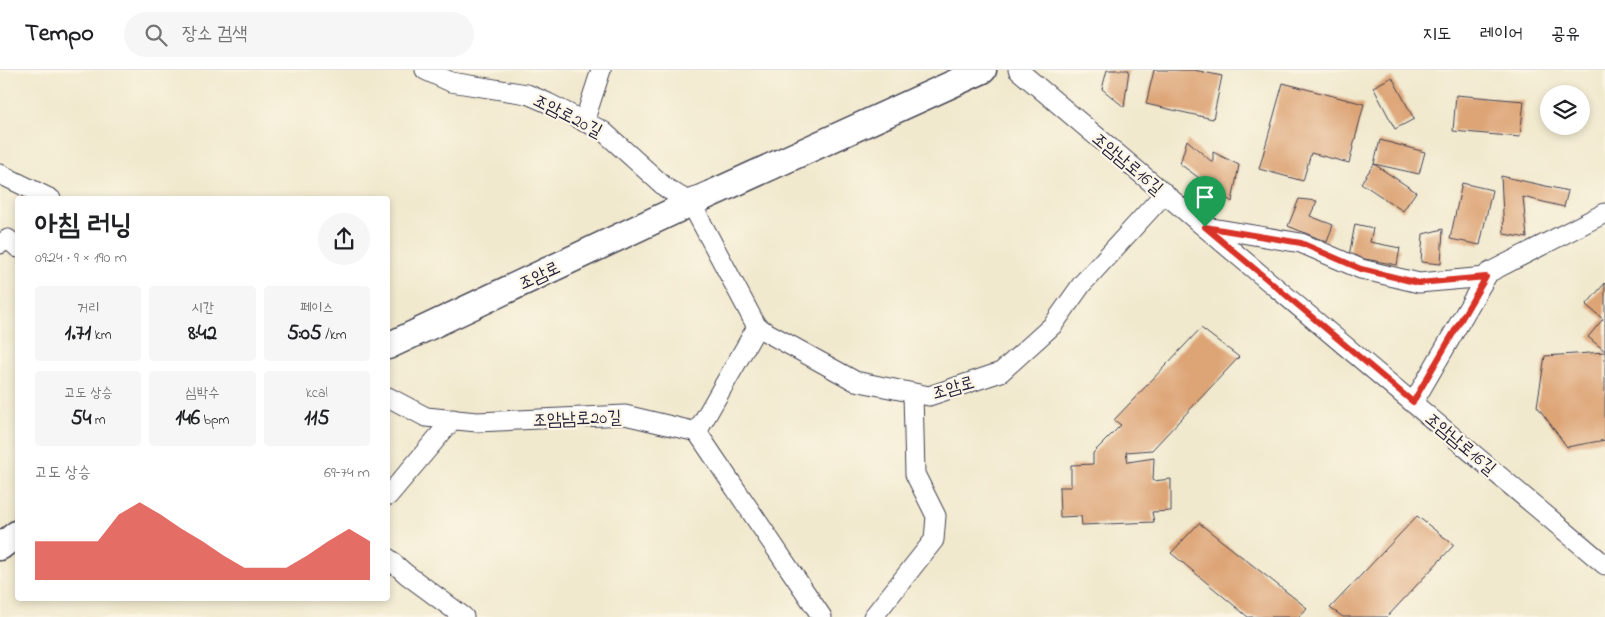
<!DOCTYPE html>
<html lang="ko">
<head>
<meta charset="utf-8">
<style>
	body { margin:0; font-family:"Indie Flower","Poor Story",sans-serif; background:#f6f6f6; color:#202124; height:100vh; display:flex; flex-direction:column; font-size:19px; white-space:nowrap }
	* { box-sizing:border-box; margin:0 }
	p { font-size:16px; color:#757577 }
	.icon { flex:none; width:28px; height:28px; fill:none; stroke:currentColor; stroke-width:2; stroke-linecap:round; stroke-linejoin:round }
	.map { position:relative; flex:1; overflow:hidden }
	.details { position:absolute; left:15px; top:126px; width:375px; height:405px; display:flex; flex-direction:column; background:#fff; border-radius:5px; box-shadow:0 2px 8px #0003 }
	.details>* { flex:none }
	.controls { position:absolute; left:1540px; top:15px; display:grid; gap:10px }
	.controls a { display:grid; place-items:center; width:50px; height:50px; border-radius:50%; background:#fff; box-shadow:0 2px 8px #0003; font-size:25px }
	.pin { position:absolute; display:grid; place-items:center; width:42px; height:42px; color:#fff; margin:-51px -21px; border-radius:50% 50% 50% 0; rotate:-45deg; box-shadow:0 0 5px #0007 }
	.pin .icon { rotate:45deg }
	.round { display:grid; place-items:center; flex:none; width:52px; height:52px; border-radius:26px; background:#f6f6f6 }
	.head { display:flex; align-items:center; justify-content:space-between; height:85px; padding:0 20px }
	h1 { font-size:28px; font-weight:700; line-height:38px }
	.stats { display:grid; grid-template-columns:repeat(3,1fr); gap:8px; height:85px; padding:5px 20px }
	.stats div { display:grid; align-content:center; border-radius:5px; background:#f6f6f6; text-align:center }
	.stats b { font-size:21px; font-weight:700 }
	.stats small { font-size:14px; font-weight:400 }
	.stats p { font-size:14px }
	.chart { height:140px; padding:10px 20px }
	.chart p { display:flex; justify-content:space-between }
	.chart svg { width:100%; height:90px; margin-top:5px; fill:#d93025; opacity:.7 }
	header { display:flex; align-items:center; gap:30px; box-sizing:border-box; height:70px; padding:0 25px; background:#fff; border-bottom:1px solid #e0e0e0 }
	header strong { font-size:24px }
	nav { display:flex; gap:28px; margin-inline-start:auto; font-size:18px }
	.search { width:350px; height:45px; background:#f6f6f6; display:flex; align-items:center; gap:12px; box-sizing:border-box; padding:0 18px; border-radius:28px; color:#757577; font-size:19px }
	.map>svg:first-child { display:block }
	.building { fill:#dda476 }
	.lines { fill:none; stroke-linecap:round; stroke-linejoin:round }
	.street-casing { stroke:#414051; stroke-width:21 }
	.secondary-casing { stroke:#414051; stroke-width:29 }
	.street { stroke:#fff; stroke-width:19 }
	.secondary { stroke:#fff; stroke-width:26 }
	.route-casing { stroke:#fff; stroke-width:10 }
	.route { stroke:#d93025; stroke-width:6 }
	.labels { text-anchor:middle; stroke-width:4.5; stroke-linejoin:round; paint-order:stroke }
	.street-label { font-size:18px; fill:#22223b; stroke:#fcf5e5 }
</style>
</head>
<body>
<header>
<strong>Tempo</strong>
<div class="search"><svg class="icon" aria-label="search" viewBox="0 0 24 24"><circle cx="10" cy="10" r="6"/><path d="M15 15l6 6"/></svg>장소 검색</div>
<nav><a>지도</a><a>레이어</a><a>공유</a></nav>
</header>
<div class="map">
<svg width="1605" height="547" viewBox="0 0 1605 547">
	<rect width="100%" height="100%" fill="#fcf5e5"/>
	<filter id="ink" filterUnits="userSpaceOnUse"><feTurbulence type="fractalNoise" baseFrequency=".02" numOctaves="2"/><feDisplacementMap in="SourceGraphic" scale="10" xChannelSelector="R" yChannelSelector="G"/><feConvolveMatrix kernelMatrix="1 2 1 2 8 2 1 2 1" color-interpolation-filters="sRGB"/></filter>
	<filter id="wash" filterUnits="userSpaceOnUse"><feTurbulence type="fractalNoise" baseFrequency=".0096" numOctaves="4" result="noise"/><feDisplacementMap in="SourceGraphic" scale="20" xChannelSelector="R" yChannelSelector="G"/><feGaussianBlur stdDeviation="1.12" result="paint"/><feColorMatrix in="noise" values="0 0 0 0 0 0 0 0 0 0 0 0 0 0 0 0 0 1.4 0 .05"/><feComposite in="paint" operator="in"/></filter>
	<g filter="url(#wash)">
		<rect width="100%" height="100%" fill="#f1e9ce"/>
		<g id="blocks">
			<g class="building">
				<polygon points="1107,0 1129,0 1124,37 1102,19"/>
				<polygon points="1154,0 1194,0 1222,6 1213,49 1146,34"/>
				<polygon points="1392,7 1414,49 1395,59 1373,17"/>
				<polygon points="1283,13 1364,34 1349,93 1311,83 1303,111 1259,99"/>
				<polygon points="1456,25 1524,31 1520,67 1453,61"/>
				<polygon points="1187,70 1213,93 1213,82 1239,95 1232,132 1180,94"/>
				<polygon points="1380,70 1425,82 1419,104 1374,94"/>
				<polygon points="1374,94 1416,122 1403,141 1361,113"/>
				<polygon points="1501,106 1568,121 1564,137 1523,127 1527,168 1504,164"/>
				<polygon points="1462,113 1492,120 1480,175 1450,169"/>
				<polygon points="1299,129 1317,131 1310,146 1333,155 1327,172 1288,156"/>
				<polygon points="1355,154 1373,158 1370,172 1400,178 1397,195 1349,186"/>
				<polygon points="1443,159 1441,194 1421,192 1423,164"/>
				<polygon points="1605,213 1605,281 1588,267 1603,249 1586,235"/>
				<polygon points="1201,258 1239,287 1152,380 1126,382 1128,392 1154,388 1153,411 1171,409 1171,441 1152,442 1154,452 1082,455 1081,446 1060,447 1059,417 1071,417 1071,395 1093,394 1093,383 1121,355 1114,350"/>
				<polygon points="1605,282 1605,370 1567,377 1537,336 1545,286"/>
				<polygon points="1417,446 1454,475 1387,547 1343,547 1330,538"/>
				<polygon points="1199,453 1307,538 1299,547 1248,547 1171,483"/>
			</g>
		</g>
	</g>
	<g filter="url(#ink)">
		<use href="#blocks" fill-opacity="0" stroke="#414051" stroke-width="1"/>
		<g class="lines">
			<g class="street-casing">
				<g id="street">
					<polyline points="425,0 451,12 527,24 548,33 603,61 666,118 691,133 757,257 855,311 929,326 1001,302 1053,255 1082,214 1165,123"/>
					<polyline points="1018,0 1605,495"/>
					<polyline points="584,52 601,0"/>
					<polyline points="0,104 51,129"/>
					<polyline points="1206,157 1301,173 1361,199 1419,213 1486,207 1488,203 1605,143"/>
					<polyline points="0,174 8,169 18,178"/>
					<polyline points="388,327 426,347 477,352 625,345 697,362 822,547"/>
					<polyline points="1413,333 1486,207"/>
					<polyline points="697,362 757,257"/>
					<polyline points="388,426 453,349"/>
					<polyline points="388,488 406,504 464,547"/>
					<polyline points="873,547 934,470 936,446 915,404 913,323"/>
				</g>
			</g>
			<g class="secondary-casing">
				<g id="secondary">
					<polyline points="388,276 691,133 983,0"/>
					<polyline points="0,477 18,463"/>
				</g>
			</g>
			<use href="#street" class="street"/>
			<use href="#secondary" class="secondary"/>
		</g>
	</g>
	<g class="lines" filter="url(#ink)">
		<g class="route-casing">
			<polygon id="route" points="1205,157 1301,173 1361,199 1419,213 1486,207 1413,332"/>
		</g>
		<use href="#route" class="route"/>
	</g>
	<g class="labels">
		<g class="street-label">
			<text transform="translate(568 45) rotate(27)" y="6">조암로20길</text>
			<text transform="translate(1128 93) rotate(40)" y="6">조암남로16길</text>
			<text transform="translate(539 205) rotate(-25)" y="6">조암로</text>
			<text transform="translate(953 317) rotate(-16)" y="6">조암로</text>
			<text transform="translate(577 348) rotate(-2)" y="6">조암남로20길</text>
			<text transform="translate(1461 373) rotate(40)" y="6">조암남로16길</text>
		</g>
	</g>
</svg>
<div class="controls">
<a><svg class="icon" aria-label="layers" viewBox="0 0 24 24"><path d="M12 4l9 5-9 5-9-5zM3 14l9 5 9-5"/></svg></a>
</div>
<div class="pin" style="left:1205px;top:157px;background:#1e9e55"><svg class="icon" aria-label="arrive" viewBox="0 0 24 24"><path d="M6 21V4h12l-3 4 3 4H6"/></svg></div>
<section class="details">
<div class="head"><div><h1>아침 러닝</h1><p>09:24 · 9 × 190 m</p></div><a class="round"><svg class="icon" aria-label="share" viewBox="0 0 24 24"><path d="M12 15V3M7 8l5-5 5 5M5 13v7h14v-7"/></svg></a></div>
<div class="stats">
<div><p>거리</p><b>1.71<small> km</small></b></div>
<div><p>시간</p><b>8:42</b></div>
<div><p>페이스</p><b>5:05<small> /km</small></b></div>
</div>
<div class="stats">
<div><p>고도 상승</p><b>54<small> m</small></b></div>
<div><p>심박수</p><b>146<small> bpm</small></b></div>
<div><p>kcal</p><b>115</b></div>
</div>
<div class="chart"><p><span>고도 상승</span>69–74 m</p>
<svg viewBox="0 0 160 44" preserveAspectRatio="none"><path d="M0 44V25L10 25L20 25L30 25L40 12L50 6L60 12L70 19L80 25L90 32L100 38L110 38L120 38L130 32L140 25L150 19L160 25V44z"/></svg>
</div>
</section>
</div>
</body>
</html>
